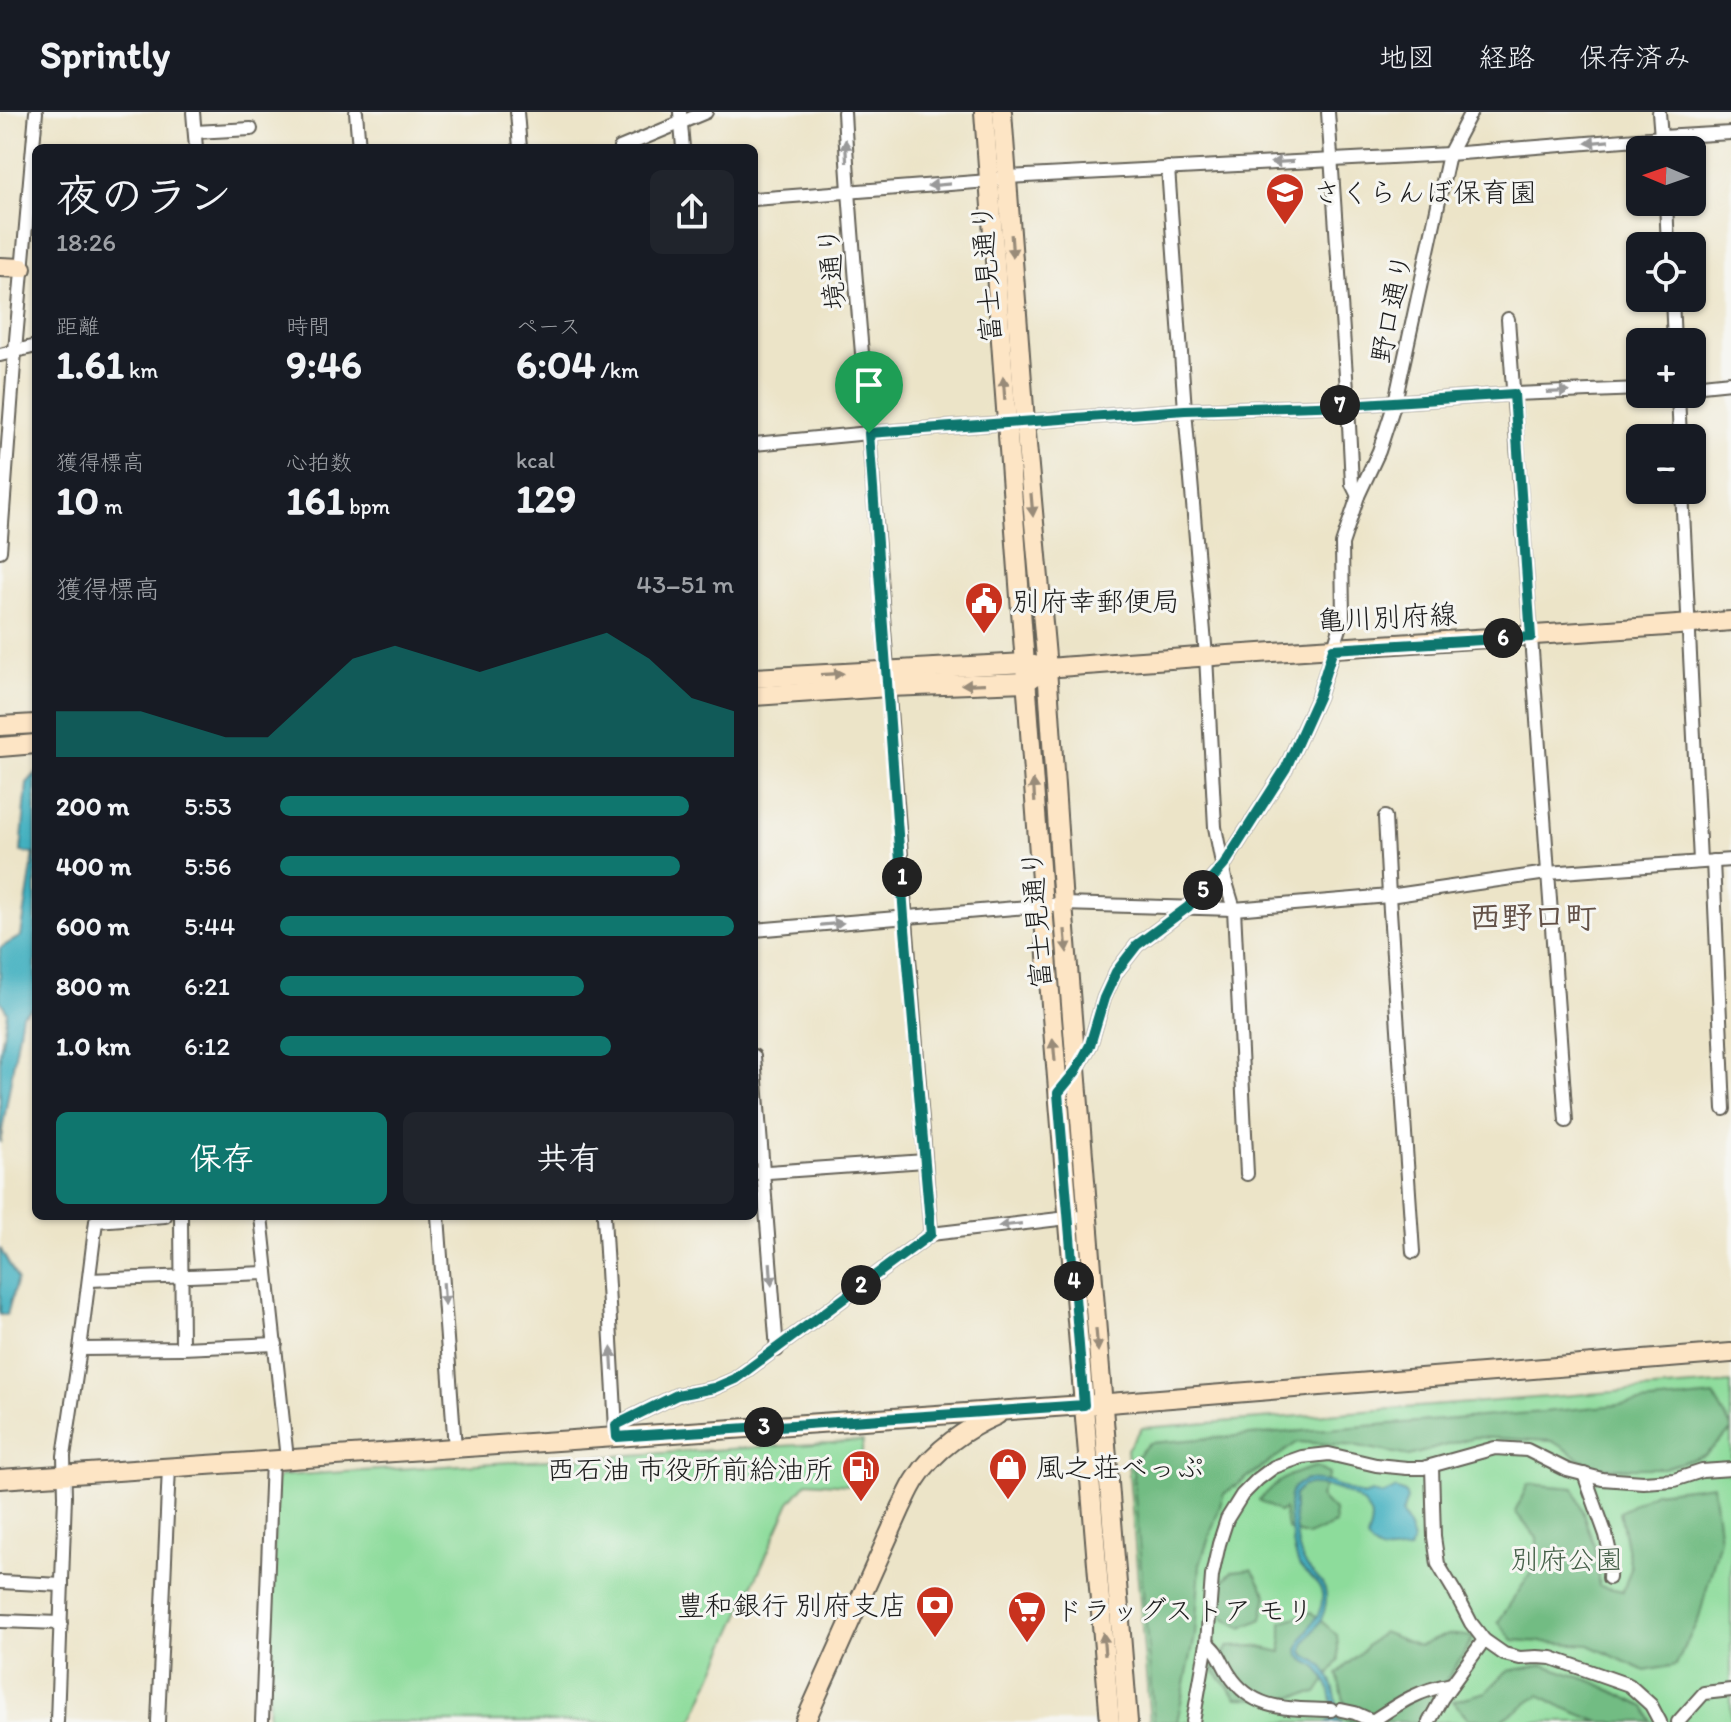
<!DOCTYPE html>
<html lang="ja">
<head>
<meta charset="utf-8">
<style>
	body { margin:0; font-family:Itim,"Klee One",sans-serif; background:#20242c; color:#f1f3f6; height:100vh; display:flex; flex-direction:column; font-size:30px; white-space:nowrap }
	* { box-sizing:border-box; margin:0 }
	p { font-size:26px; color:#9ea1a6 }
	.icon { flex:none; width:44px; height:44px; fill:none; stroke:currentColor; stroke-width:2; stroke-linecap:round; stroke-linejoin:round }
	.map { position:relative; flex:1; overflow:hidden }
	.panel { position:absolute; left:32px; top:32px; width:726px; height:1076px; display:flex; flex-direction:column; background:#171b24; border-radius:12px; box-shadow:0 2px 6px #0004 }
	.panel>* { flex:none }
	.needle { width:52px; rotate:272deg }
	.buttons { position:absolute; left:1626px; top:24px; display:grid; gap:16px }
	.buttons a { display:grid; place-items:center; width:80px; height:80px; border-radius:12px; background:#171b24; box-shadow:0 2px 6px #0004; font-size:40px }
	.pin { position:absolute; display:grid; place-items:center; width:68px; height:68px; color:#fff; margin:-82px -34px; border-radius:50% 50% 50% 0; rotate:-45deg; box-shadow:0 0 8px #0007 }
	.pin .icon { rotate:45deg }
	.km { position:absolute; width:40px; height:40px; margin:-20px; border-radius:50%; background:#222; color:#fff; font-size:22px; line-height:40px; text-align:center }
	.round { display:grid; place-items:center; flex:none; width:84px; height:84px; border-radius:12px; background:#20242c }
	.overview { display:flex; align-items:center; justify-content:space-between; height:136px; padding:0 24px }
	h1 { font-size:44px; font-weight:800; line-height:60px }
	.figures { display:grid; grid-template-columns:repeat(3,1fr); gap:12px; height:136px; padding:8px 24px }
	.figures div { display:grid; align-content:center }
	.figures b { font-size:40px; font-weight:800 }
	.figures small { font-size:22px; font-weight:400 }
	.figures p { font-size:22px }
	.chart { height:224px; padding:16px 24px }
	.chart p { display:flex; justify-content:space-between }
	.chart svg { width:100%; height:144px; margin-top:8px; fill:#0f766e; opacity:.7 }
	.cta { display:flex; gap:16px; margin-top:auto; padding:16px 24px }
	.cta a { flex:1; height:92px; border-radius:12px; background:#0f766e; color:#fff; font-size:32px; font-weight:800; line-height:92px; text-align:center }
	.cta a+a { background:#20242c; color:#f1f3f6 }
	ul { padding:0 24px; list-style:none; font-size:26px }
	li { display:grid; grid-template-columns:128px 96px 1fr; align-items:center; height:60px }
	li i { height:20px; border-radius:10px; background:#0f766e }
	header { display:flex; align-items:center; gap:48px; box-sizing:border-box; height:112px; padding:0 40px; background:#171b24; border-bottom:2px solid #363941 }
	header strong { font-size:38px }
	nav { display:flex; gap:44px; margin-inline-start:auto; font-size:28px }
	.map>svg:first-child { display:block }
	.green { fill:#8ddc9b; stroke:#547c5c; stroke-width:2 }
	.forest { fill:#72bc83; stroke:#476c50; stroke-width:2 }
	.water { fill:#43b0c0; stroke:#30666e; stroke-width:2 }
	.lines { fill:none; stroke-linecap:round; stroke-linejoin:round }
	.street-casing { stroke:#656258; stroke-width:16 }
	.secondary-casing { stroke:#656258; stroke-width:22 }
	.street { stroke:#fff; stroke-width:12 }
	.secondary { stroke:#fde5c5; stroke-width:18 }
	.oneway { fill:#999 }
	.oneway2 { fill:#988b79 }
	.route-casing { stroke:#fff; stroke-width:16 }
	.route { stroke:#0f766e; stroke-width:10 }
	.labels { text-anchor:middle; stroke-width:6; stroke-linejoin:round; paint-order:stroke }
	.poi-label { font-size:28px; fill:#1c1c1c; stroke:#f6f6f2; text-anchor:start }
	.street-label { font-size:28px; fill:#1c1c1c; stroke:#f6f6f2 }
	.park-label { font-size:28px; fill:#445f48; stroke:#f6f6f2 }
	.quarter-label { font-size:32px; font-weight:bold; fill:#635248; stroke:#f6f6f2 }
</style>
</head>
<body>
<header>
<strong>Sprintly</strong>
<nav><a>地図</a><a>経路</a><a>保存済み</a></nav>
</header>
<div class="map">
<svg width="1731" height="1610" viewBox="0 0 1731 1610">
	<rect width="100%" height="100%" fill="#f6f6f2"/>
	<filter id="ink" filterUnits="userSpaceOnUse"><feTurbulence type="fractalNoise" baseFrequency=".0125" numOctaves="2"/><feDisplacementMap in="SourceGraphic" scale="16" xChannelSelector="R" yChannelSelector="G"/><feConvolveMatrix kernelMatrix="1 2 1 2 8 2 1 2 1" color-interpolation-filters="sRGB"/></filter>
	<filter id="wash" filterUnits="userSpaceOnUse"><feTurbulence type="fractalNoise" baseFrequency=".006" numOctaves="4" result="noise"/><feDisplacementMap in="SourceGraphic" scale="32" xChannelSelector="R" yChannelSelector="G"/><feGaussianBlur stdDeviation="1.8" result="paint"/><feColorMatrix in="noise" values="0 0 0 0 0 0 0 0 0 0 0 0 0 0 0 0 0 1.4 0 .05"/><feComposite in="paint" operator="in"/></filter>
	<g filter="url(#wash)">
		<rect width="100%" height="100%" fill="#ece4c8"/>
		<g class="green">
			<polygon points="1731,1271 1731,1610 1150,1610 1127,1337 1142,1316"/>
			<polygon points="863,1329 859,1368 850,1373 807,1370 790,1390 692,1610 268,1610 276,1369 280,1364"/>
		</g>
		<g class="forest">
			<polygon points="1714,1284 1731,1315 1731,1319 1705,1343 1664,1356 1596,1356 1552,1329 1474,1325 1409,1344 1358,1334 1298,1330 1224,1382 1200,1452 1195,1524 1177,1610 1154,1610 1132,1349 1149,1331 1543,1300"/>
			<path d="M1316,1355L1329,1362L1320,1385L1334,1399L1335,1412L1308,1424L1287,1417L1284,1397L1279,1400L1259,1388C1278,1368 1290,1361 1316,1355Z"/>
			<polygon points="1528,1372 1574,1376 1594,1433 1599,1474 1623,1479 1631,1456 1620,1400 1655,1380 1713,1373 1720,1427 1699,1506 1676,1553 1645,1559 1589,1533 1513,1528 1498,1510 1537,1452 1537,1426 1515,1400"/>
			<polygon points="1252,1457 1267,1483 1262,1507 1242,1516 1223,1505 1216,1477 1232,1459"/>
			<polygon points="1311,1500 1337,1523 1339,1548 1317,1581 1274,1587 1237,1586 1213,1557 1228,1535 1255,1534 1282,1540 1282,1510"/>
			<polygon points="1382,1520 1419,1534 1448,1522 1474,1525 1420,1610 1354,1610 1349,1608 1337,1562"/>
			<polygon points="1544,1553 1594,1570 1645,1595 1652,1610 1599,1610 1562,1595 1540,1583 1502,1608 1469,1607 1453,1589 1486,1580 1507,1559"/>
		</g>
		<g class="water">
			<polygon points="36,661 36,893 22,902 0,1031 0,941 7,900 0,888 0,836 21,824 34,742 21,740 27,671"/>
			<polygon points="0,1136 17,1167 7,1203 0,1203"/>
			<path d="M1307,1368L1329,1370L1363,1384L1372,1381L1383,1383L1395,1377L1405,1381L1407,1387L1402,1402C1406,1409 1412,1423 1413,1430L1409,1438C1390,1439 1380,1447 1367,1427C1369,1420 1373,1409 1370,1402C1362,1383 1321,1368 1302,1374L1294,1383C1293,1400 1296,1439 1305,1452C1312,1464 1325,1468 1326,1483C1327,1493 1323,1505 1318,1513C1311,1524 1303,1527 1303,1540C1308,1546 1313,1547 1319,1551C1335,1565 1337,1589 1338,1607L1342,1610H1327L1333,1606C1333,1589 1330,1568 1317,1556C1309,1549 1302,1550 1298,1539C1301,1518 1325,1506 1322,1482C1320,1468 1305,1464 1299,1453C1293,1439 1285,1391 1292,1378C1295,1373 1301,1370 1307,1368Z"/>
		</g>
	</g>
	<g filter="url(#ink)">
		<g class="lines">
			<g class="street-casing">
				<g id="street">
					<polyline points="193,0 196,36"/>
					<polyline points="356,0 359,36"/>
					<polyline points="517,0 520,36"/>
					<polyline points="680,0 683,36"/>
					<path d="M844,0C851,133 865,265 875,398C893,639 911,881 931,1122"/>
					<polyline points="1328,0 1348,293 1352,372 1358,384"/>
					<polyline points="1659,0 1662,38"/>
					<polyline points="195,20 251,17"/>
					<polyline points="620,36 706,0"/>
					<polyline points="1168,56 1185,298 1206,544 1215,715 1225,767 1234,797 1247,1062"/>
					<polyline points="754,87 989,69 1007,65 1449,42 1662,25 1731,21"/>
					<polyline points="1666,90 1668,134"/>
					<polyline points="1672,186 1674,230"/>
					<polyline points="1508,207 1566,1009"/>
					<polyline points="0,243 36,234"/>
					<polyline points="1692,274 1731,270"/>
					<polyline points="1678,282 1680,326"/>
					<polyline points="754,332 869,321 1185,298 1348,293 1514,282 1640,277"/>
					<polyline points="1682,378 1700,749"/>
					<polyline points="0,439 15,239 36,0"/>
					<polyline points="1385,705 1389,784 1413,1140"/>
					<polyline points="1713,749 1724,997"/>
					<polyline points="754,818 1063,792 1234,797 1389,784 1547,761 1731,748"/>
					<polyline points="754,944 777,1238"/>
					<polyline points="1058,981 1076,959 1090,933 1104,886 1116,860 1137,833 1188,795 1224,753 1286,656 1318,585 1343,507 1342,432 1358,384 1379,339 1395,290 1449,42 1471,0"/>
					<polyline points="754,1061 925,1049"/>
					<polyline points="181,1104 182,1236"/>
					<polyline points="261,1104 287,1347"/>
					<polyline points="438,1104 455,1336"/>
					<polyline points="604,1104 616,1317"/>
					<polyline points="89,1168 267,1161"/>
					<polyline points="80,1237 182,1236 276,1232"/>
					<polyline points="616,1313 677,1283 714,1276 735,1267 931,1122 1076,1105"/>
					<polyline points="1584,1362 1606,1423 1610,1441 1609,1466"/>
					<polyline points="0,1470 62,1473"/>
					<polyline points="0,1509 61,1511"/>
					<polyline points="1484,1528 1504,1542 1520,1546 1537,1545 1552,1546 1629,1573 1651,1593 1660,1610"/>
					<path d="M1331,1598C1291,1596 1254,1601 1229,1562C1221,1550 1219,1538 1207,1531L1212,1464L1219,1432L1227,1407L1242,1383L1258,1367L1274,1355L1285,1351L1302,1345L1329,1342L1376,1353L1407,1356H1423L1495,1336L1527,1338L1567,1358L1602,1367L1643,1370L1674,1368L1702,1359L1731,1357"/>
					<polyline points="1341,1598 1355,1601 1375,1610"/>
					<path d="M1374,1608C1401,1590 1419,1578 1452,1572"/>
					<polyline points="57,1610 65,1384 64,1344 80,1237 96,1109 165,1104"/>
					<polyline points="158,1610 169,1355"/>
					<polyline points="262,1610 272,1348"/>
					<polyline points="1193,1610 1207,1531"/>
					<polyline points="1429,1610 1442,1586 1484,1528 1471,1511 1456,1482 1438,1452 1434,1425 1432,1355"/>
					<polyline points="1678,1610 1704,1581 1731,1578"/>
				</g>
			</g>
			<g class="secondary-casing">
				<g id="secondary">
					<polyline points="984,0 1043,795 1110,1610"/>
					<polyline points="1002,0 1025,310 1047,556 1063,792 1128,1610"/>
					<polyline points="0,155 22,156"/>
					<path d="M754,566L1025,551L1047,556C1275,538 1503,527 1731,509"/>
					<polyline points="754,584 888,575 1026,570 1035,564"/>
					<polyline points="0,614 36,612"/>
					<polyline points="0,635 36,632"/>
					<polyline points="0,1367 1084,1293 1731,1241"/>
					<path d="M805,1610L901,1396C906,1386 910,1376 916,1367C934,1338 967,1316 997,1303"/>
				</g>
			</g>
			<use href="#street" class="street"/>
			<use href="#secondary" class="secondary"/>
		</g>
		<defs><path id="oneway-solid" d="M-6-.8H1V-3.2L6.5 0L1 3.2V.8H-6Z" transform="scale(2)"/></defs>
		<g class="oneway">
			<use href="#oneway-solid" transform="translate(1597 30) rotate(175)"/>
			<use href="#oneway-solid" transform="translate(846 39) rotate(-93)"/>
			<use href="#oneway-solid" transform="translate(1282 50) rotate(177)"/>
			<use href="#oneway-solid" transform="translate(939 73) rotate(175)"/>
			<use href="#oneway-solid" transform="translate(1558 280) rotate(-2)"/>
			<use href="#oneway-solid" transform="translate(832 812) rotate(-5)"/>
			<use href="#oneway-solid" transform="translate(1010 1113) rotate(173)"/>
			<use href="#oneway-solid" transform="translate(771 1162) rotate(86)"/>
			<use href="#oneway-solid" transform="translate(444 1182) rotate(86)"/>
			<use href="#oneway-solid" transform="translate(612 1247) rotate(-93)"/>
		</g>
		<g class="oneway2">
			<use href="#oneway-solid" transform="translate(1012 134) rotate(86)"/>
			<use href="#oneway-solid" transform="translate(1004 276) rotate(-94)"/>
			<use href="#oneway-solid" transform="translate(1032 393) rotate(85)"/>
			<use href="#oneway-solid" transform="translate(832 562) rotate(-3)"/>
			<use href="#oneway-solid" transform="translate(973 572) rotate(178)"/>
			<use href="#oneway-solid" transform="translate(1034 679) rotate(-94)"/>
			<use href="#oneway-solid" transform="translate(1066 829) rotate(85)"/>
			<use href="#oneway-solid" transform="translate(1054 938) rotate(-95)"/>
			<use href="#oneway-solid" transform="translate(1097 1228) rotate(85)"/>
			<use href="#oneway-solid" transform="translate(1104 1532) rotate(-95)"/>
		</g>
	</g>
	<g class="lines" filter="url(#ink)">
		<g class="route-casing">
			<polygon id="route" points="1514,282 1531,525 1333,537 1318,585 1286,656 1224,753 1188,795 1137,833 1116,860 1104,886 1090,933 1076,959 1058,981 1084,1293 617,1325 616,1313 677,1283 714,1276 735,1267 931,1122 904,805 869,321 1185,298 1348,293"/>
		</g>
		<use href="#route" class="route"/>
	</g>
	<defs>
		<g id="school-pin" transform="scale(2)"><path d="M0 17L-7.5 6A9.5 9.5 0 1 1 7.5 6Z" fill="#c8321e" stroke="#f6f6f2"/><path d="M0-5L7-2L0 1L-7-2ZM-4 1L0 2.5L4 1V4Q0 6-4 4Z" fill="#fff"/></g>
		<g id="civic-pin" transform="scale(2)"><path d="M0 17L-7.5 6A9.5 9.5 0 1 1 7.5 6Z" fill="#c8321e" stroke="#f6f6f2"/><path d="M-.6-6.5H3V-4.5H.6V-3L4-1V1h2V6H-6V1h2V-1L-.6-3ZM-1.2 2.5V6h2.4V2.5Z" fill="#fff"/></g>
		<g id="shop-pin" transform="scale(2)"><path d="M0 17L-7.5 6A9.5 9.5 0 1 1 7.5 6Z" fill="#c8321e" stroke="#f6f6f2"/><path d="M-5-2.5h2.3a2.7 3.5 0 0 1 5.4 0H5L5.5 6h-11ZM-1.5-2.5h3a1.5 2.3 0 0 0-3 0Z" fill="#fff"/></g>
		<g id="fuel-pin" transform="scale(2)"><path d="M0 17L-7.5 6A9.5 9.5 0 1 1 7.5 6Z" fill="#c8321e" stroke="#f6f6f2"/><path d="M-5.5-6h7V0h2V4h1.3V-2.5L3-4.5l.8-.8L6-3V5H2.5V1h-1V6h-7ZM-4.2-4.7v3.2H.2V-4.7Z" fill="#fff"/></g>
		<g id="bank-pin" transform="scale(2)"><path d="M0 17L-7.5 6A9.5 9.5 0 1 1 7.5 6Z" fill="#c8321e" stroke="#f6f6f2"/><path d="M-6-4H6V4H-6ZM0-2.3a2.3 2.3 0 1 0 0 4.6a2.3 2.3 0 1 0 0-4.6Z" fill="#fff"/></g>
		<g id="supermarket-pin" transform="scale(2)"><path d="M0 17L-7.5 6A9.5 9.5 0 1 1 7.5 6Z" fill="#c8321e" stroke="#f6f6f2"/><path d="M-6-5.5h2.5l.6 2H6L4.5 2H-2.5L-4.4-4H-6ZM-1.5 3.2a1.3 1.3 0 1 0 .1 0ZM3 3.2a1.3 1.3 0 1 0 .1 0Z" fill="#fff"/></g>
	</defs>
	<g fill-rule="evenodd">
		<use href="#school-pin" x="1285" y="80"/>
		<use href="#civic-pin" x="984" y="489"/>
		<use href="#shop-pin" x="1008" y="1355"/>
		<use href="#fuel-pin" x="861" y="1357"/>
		<use href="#bank-pin" x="935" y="1493"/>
		<use href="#supermarket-pin" x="1027" y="1498"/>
	</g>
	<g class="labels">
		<g class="poi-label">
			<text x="1313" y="90">さくらんぼ保育園</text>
			<text x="1012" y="499">別府幸郵便局</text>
			<text x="1036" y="1365">風之荘べっぷ</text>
			<text x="833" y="1367" text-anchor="end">西石油 市役所前給油所</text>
			<text x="907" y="1503" text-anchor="end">豊和銀行 別府支店</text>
			<text x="1055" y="1508">ドラッグストア モリ</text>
		</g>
		<g class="street-label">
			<text transform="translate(831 156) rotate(-95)" y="10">境通り</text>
			<text transform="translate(986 161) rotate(-94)" y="10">富士見通り</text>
			<text transform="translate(1391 196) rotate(-78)" y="10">野口通り</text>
			<text transform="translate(1387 505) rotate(-3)" y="10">亀川別府線</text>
			<text transform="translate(1036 807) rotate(-94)" y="10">富士見通り</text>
		</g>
		<g class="park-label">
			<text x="1567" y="1457">別府公園</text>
		</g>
		<g class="quarter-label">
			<text x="1533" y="816">西野口町</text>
		</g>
	</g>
</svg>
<div class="buttons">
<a><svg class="needle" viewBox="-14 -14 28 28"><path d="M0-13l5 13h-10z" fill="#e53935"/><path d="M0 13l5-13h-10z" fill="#9ea1a6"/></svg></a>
<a><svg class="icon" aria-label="locate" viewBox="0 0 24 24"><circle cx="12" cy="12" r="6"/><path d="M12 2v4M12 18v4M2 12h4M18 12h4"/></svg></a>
<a>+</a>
<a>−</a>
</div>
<div class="pin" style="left:869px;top:321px;background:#1e9e55"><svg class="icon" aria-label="arrive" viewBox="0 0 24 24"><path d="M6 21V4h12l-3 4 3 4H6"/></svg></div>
<b class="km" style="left:902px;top:765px">1</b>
<b class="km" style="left:861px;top:1173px">2</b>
<b class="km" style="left:764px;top:1315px">3</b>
<b class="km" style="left:1074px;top:1169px">4</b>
<b class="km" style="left:1203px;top:778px">5</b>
<b class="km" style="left:1503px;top:526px">6</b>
<b class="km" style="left:1340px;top:293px">7</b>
<section class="panel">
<div class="overview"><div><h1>夜のラン</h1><p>18:26</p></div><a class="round"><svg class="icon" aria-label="share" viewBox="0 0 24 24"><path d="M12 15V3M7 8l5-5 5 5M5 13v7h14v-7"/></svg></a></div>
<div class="figures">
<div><p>距離</p><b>1.61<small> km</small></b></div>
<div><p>時間</p><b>9:46</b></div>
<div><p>ペース</p><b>6:04<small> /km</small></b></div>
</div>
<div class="figures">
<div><p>獲得標高</p><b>10<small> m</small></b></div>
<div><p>心拍数</p><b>161<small> bpm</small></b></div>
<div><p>kcal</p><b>129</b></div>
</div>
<div class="chart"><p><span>獲得標高</span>43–51 m</p>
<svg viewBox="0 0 160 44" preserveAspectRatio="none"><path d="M0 44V30L10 30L20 30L30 34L40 38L50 38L60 26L70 14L80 10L90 14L100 18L110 14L120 10L130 6L140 14L150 26L160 30V44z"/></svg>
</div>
<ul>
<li><b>200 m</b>5:53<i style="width:90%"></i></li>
<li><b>400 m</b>5:56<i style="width:88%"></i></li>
<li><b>600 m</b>5:44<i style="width:100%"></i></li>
<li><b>800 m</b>6:21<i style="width:67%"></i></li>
<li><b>1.0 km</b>6:12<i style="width:73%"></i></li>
</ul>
<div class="cta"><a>保存</a><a>共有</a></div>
</section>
</div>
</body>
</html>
